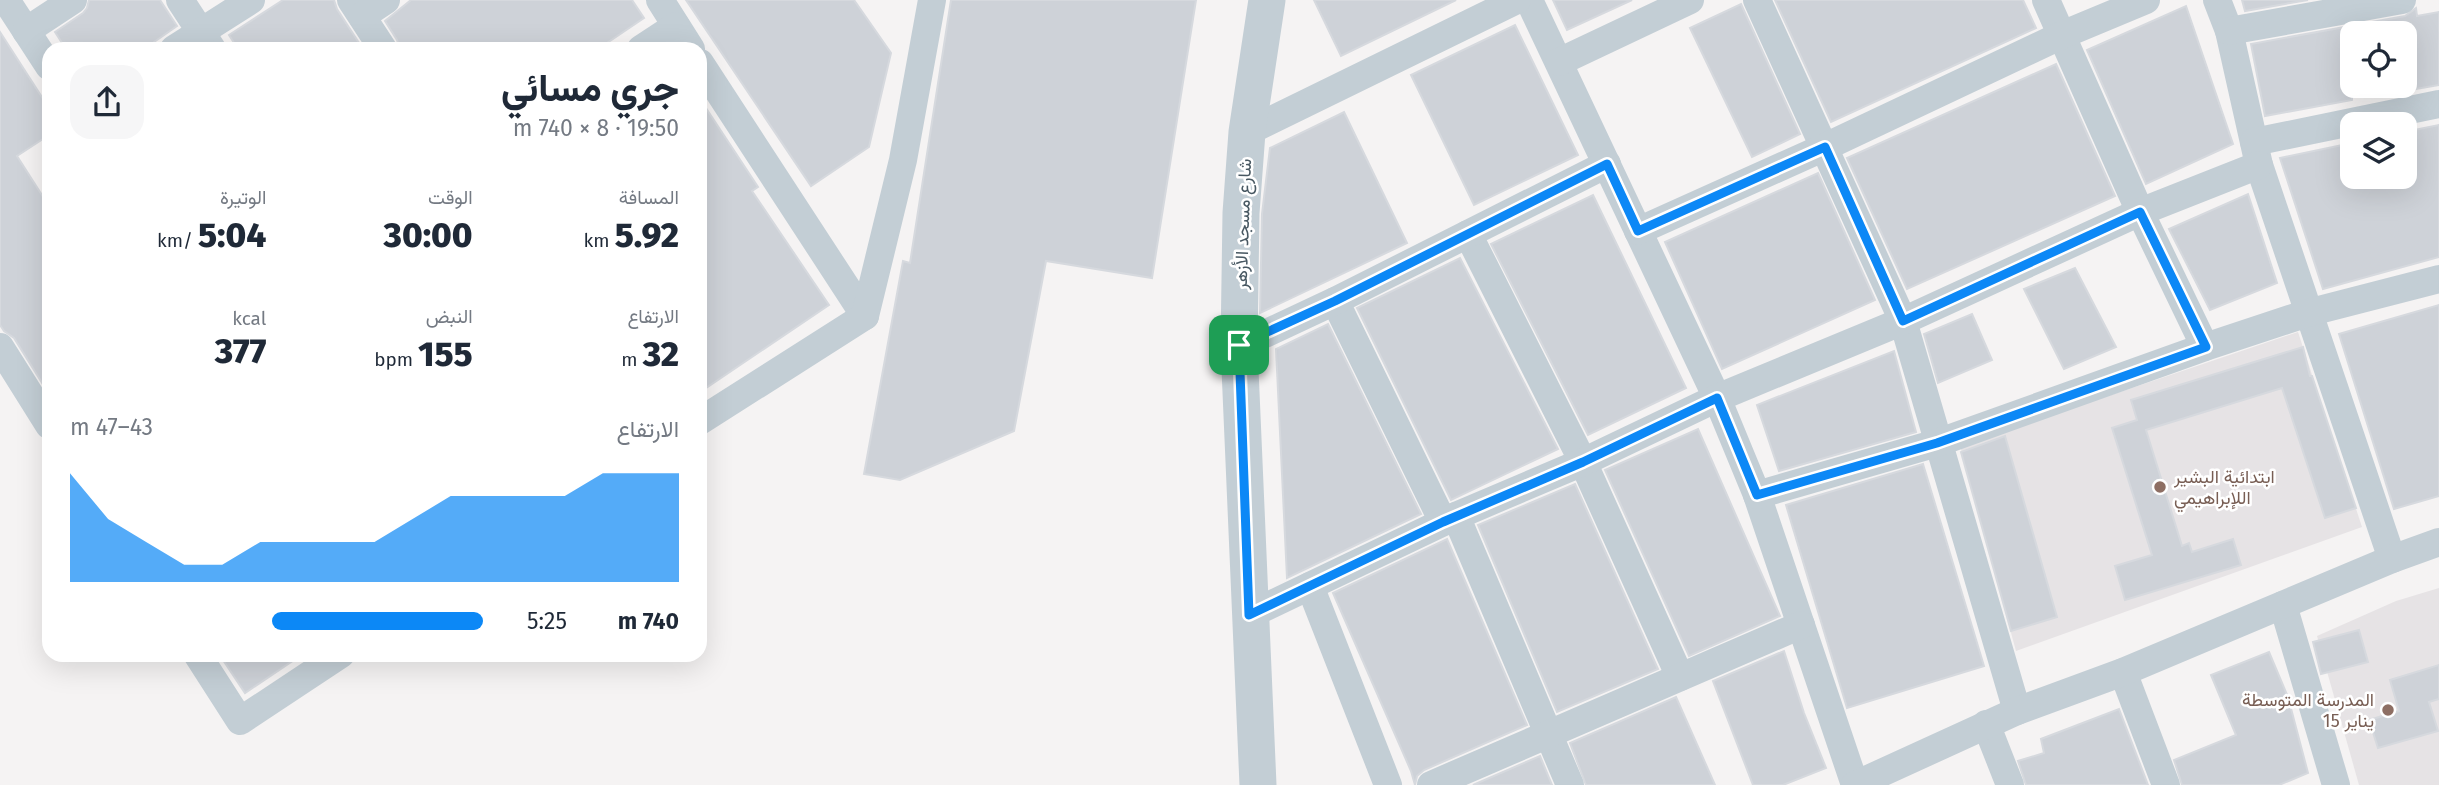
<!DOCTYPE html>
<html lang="ar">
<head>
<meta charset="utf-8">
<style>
	body { margin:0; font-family:"Fira Sans",Vazirmatn,sans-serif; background:#f6f6f7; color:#1f2937; direction:rtl; height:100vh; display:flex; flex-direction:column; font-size:26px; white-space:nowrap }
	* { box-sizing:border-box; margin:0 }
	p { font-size:23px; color:#747a83 }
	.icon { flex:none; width:38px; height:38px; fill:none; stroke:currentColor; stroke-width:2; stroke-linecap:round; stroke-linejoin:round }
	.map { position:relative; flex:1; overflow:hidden; direction:ltr }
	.sheet { position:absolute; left:42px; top:42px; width:665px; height:620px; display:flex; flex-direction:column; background:#fff; border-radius:21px; box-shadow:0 7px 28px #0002; direction:rtl }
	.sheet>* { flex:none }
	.controls { position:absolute; left:2340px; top:21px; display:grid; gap:14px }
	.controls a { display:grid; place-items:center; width:77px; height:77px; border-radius:14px; background:#fff; box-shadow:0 7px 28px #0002; font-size:35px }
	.pin { position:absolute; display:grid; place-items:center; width:60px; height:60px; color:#fff; margin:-30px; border-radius:14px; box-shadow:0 4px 10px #0006 }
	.round { display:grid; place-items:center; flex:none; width:74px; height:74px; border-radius:21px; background:#f6f6f7 }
	.overview { display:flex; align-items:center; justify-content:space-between; height:119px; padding:0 28px }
	h1 { font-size:38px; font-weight:800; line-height:52px }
	.stats { display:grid; grid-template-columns:repeat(3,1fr); gap:10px; height:119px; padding:7px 28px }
	.stats div { display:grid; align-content:center }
	.stats b { font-size:35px; font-weight:800 }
	.stats small { font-size:19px; font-weight:400 }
	.stats p { font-size:19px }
	.chart { height:196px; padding:14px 28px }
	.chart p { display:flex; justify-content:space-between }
	.chart svg { width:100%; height:126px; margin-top:7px; fill:#0c88f6; opacity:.7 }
	ul { padding:0 28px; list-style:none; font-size:23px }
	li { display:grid; grid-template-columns:112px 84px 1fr; align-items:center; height:52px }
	li i { height:18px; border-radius:9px; background:#0c88f6 }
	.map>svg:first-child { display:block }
	.education { fill:#e6e3e5 }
	.building { fill:#ced2d8; stroke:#d6d9de; stroke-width:2 }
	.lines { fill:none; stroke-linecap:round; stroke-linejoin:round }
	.minor { stroke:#c3ced5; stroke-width:28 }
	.tertiary { stroke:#c3ced5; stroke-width:37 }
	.route-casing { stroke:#fff; stroke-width:14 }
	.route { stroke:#0c88f6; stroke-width:9 }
	.education-dot { fill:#8d6e63; stroke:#fff; stroke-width:2.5 }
	.labels { text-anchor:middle; stroke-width:5; stroke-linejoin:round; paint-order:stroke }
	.street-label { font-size:18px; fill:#485862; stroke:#fff }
	.education-label { font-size:18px; fill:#785e54; stroke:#fff; text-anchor:start }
</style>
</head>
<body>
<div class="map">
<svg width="2439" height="785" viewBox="0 0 2439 785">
	<rect width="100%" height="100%" fill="#f5f3f3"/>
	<g class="education">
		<polygon points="2298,332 2362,527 2016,651 1960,446"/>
		<polygon points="2439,588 2439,785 2359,785 2317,636 2396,601"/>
	</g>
	<g class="building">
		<polygon points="89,0 160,0 177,26 144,49 66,49 55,32 83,13 87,8"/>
		<polygon points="283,0 334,0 337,9 363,49 238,49 229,35"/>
		<polygon points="411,0 632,0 644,18 598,49 400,49 397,40 385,21"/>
		<polygon points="686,0 854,0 891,53 869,147 811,186"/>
		<polygon points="951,0 1196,0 1152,278 1046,261 1014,431 900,480 864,474 903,261 910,263"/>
		<polygon points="1314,0 1456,0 1341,56"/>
		<polygon points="1553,0 1632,0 1567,30"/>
		<polygon points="1775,0 2023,0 2036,28 1831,122"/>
		<polygon points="2242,0 2308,0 2245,11"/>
		<polygon points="1741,4 1800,134 1752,157 1690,28"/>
		<polygon points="2186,6 2233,144 2146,184 2087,50"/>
		<polygon points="2416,8 2417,16 2439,12 2439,85 2404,91 2404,33 2352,33 2352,100 2265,116 2251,44 2405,16"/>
		<polygon points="1515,25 1578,155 1474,205 1411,75"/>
		<polygon points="0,32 49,108 49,135 17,156 49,206 49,394 14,338 4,331 0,325"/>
		<polygon points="2056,64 2115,196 1907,289 1847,158"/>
		<polygon points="700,99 758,187 752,191 829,305 700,392"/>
		<polygon points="1344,112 1407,243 1260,313 1262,214 1270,148"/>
		<polygon points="2439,125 2439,257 2323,289 2280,158 2352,143 2352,177 2404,177 2404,132"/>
		<polygon points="1818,173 1875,300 1722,369 1665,242"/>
		<polygon points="2248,194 2277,283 2210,310 2169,229"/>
		<polygon points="1593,195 1686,388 1588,435 1491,244"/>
		<polygon points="1460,258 1558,449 1451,500 1357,308"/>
		<polygon points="2075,268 2116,347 2064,369 2024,289"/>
		<polygon points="2439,305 2439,496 2394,509 2339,334"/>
		<polygon points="1972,314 1992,360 1938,383 1924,334"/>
		<polygon points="1328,324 1421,514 1287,578 1276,349"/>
		<polygon points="2303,347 2310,376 2312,376 2356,508 2325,518 2282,388 2146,430 2182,546 2189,543 2192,552 2233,539 2241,565 2125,600 2115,566 2152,555 2112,428 2137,420 2131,400"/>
		<polygon points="1894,351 1916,432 1779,471 1757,405"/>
		<polygon points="1698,429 1780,616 1689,656 1605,470"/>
		<polygon points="2005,436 2057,617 2011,631 1961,452"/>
		<polygon points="1923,464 1984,666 1847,708 1786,505"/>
		<polygon points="1575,484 1658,669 1557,712 1478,525"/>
		<polygon points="1447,539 1527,725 1424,770 1417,776 1415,785 1411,771 1333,593"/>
		<polygon points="2359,630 2368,662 2321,674 2313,642"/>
		<polygon points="1784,651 1804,713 1826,768 1783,785 1753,785 1713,681"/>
		<polygon points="2269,652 2288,697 2308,773 2279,785 2182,785 2174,760 2236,735 2211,675"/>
		<polygon points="219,654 303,654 245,693"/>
		<polygon points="2439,665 2439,699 2429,702 2438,731 2378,748 2369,720 2399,711 2390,680"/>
		<polygon points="1676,697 1715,785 1586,785 1570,743"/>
		<polygon points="2119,709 2148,785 2026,785 2018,761 2044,753 2041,739"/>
		<polygon points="1540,756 1552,785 1473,785"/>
	</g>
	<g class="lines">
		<g class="minor">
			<polyline points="6,0 49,66"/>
			<polyline points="180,0 212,49"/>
			<polyline points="351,0 383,49"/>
			<polyline points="660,0 691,49"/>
			<polyline points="1529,0 1717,398 1757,495 1855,785"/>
			<polyline points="1757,0 1903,321 2017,711"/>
			<polyline points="2046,0 2140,212 2205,347"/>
			<polyline points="2217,0 2229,31 2259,165 2392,559"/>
			<polyline points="362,16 386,0"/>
			<polyline points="26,31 73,0"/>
			<polyline points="2229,31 2402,0"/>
			<polyline points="174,49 251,0"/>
			<polyline points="641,49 676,26"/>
			<polyline points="1559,62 1690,0"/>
			<polyline points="700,63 865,316"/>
			<polyline points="1247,132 1517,0"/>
			<polyline points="2254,142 2439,104"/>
			<polyline points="1638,231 1825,147 2062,35 2146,0"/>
			<polyline points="1468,234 1583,462 1680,677"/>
			<polyline points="1335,301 1443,522"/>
			<polyline points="1239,346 1335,301 1607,164"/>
			<polyline points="0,347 49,425"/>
			<polyline points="700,421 865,316 903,160 932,0"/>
			<polyline points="1757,495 1937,443 2205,347 2311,312 2439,279"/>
			<polyline points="1456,516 1570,785"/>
			<polyline points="1310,586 1388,785"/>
			<polyline points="2283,605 2336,785"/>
			<polyline points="1249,615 1456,516 1583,462 1717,398 1903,321 2140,212 2259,165"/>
			<polyline points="197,654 240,721 341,654"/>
			<polyline points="2123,672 2166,785"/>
			<polyline points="1986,724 2010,785"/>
			<polyline points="1431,785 1801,625"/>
			<polyline points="1855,785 2017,711 2123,672 2392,559 2439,542"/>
		</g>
		<polyline class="tertiary" points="1258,785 1239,346 1241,213 1247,132 1267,0"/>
	</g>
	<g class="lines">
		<g class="route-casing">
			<polygon id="route" points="1825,147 1903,321 2140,212 2206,347 1937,443 1757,495 1717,398 1583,462 1443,522 1249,615 1239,345 1335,301 1607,164 1638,231"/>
		</g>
		<use href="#route" class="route"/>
	</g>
	<g class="education-dot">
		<circle cx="2160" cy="487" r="7"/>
		<circle cx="2388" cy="710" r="7"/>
	</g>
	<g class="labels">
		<g class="street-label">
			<text transform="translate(1243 224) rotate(-88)" y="6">شارع مسجد الأزهر</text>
		</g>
		<g class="education-label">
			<text x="2174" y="483">ابتدائية البشير<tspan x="2174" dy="21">اللإبراهيمي</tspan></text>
			<text x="2374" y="706" text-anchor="end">المدرسة المتوسطة<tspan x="2374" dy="21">15 يناير</tspan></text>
		</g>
	</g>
</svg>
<div class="controls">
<a><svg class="icon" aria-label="locate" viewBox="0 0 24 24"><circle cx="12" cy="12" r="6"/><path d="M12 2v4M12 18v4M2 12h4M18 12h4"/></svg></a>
<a><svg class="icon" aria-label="layers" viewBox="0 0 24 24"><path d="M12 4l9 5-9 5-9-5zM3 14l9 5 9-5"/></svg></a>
</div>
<div class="pin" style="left:1239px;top:345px;background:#1e9e55"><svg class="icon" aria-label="arrive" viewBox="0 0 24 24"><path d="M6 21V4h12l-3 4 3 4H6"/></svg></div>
<section class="sheet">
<div class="overview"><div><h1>جري مسائي</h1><p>19:50 · 8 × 740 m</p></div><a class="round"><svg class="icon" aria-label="share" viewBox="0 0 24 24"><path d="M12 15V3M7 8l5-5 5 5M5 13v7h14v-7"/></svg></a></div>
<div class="stats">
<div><p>المسافة</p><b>5.92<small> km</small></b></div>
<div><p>الوقت</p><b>30:00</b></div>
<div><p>الوتيرة</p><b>5:04<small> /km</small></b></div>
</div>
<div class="stats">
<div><p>الارتفاع</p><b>32<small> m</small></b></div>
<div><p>النبض</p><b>155<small> bpm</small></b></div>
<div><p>kcal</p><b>377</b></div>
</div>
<div class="chart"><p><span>الارتفاع</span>43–47 m</p>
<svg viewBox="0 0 160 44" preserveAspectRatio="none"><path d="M0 44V6L10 22L20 30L30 38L40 38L50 30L60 30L70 30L80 30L90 22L100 14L110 14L120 14L130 14L140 6L150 6L160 6V44z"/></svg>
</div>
<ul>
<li><b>740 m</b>5:25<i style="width:51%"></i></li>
</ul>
</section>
</div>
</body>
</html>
